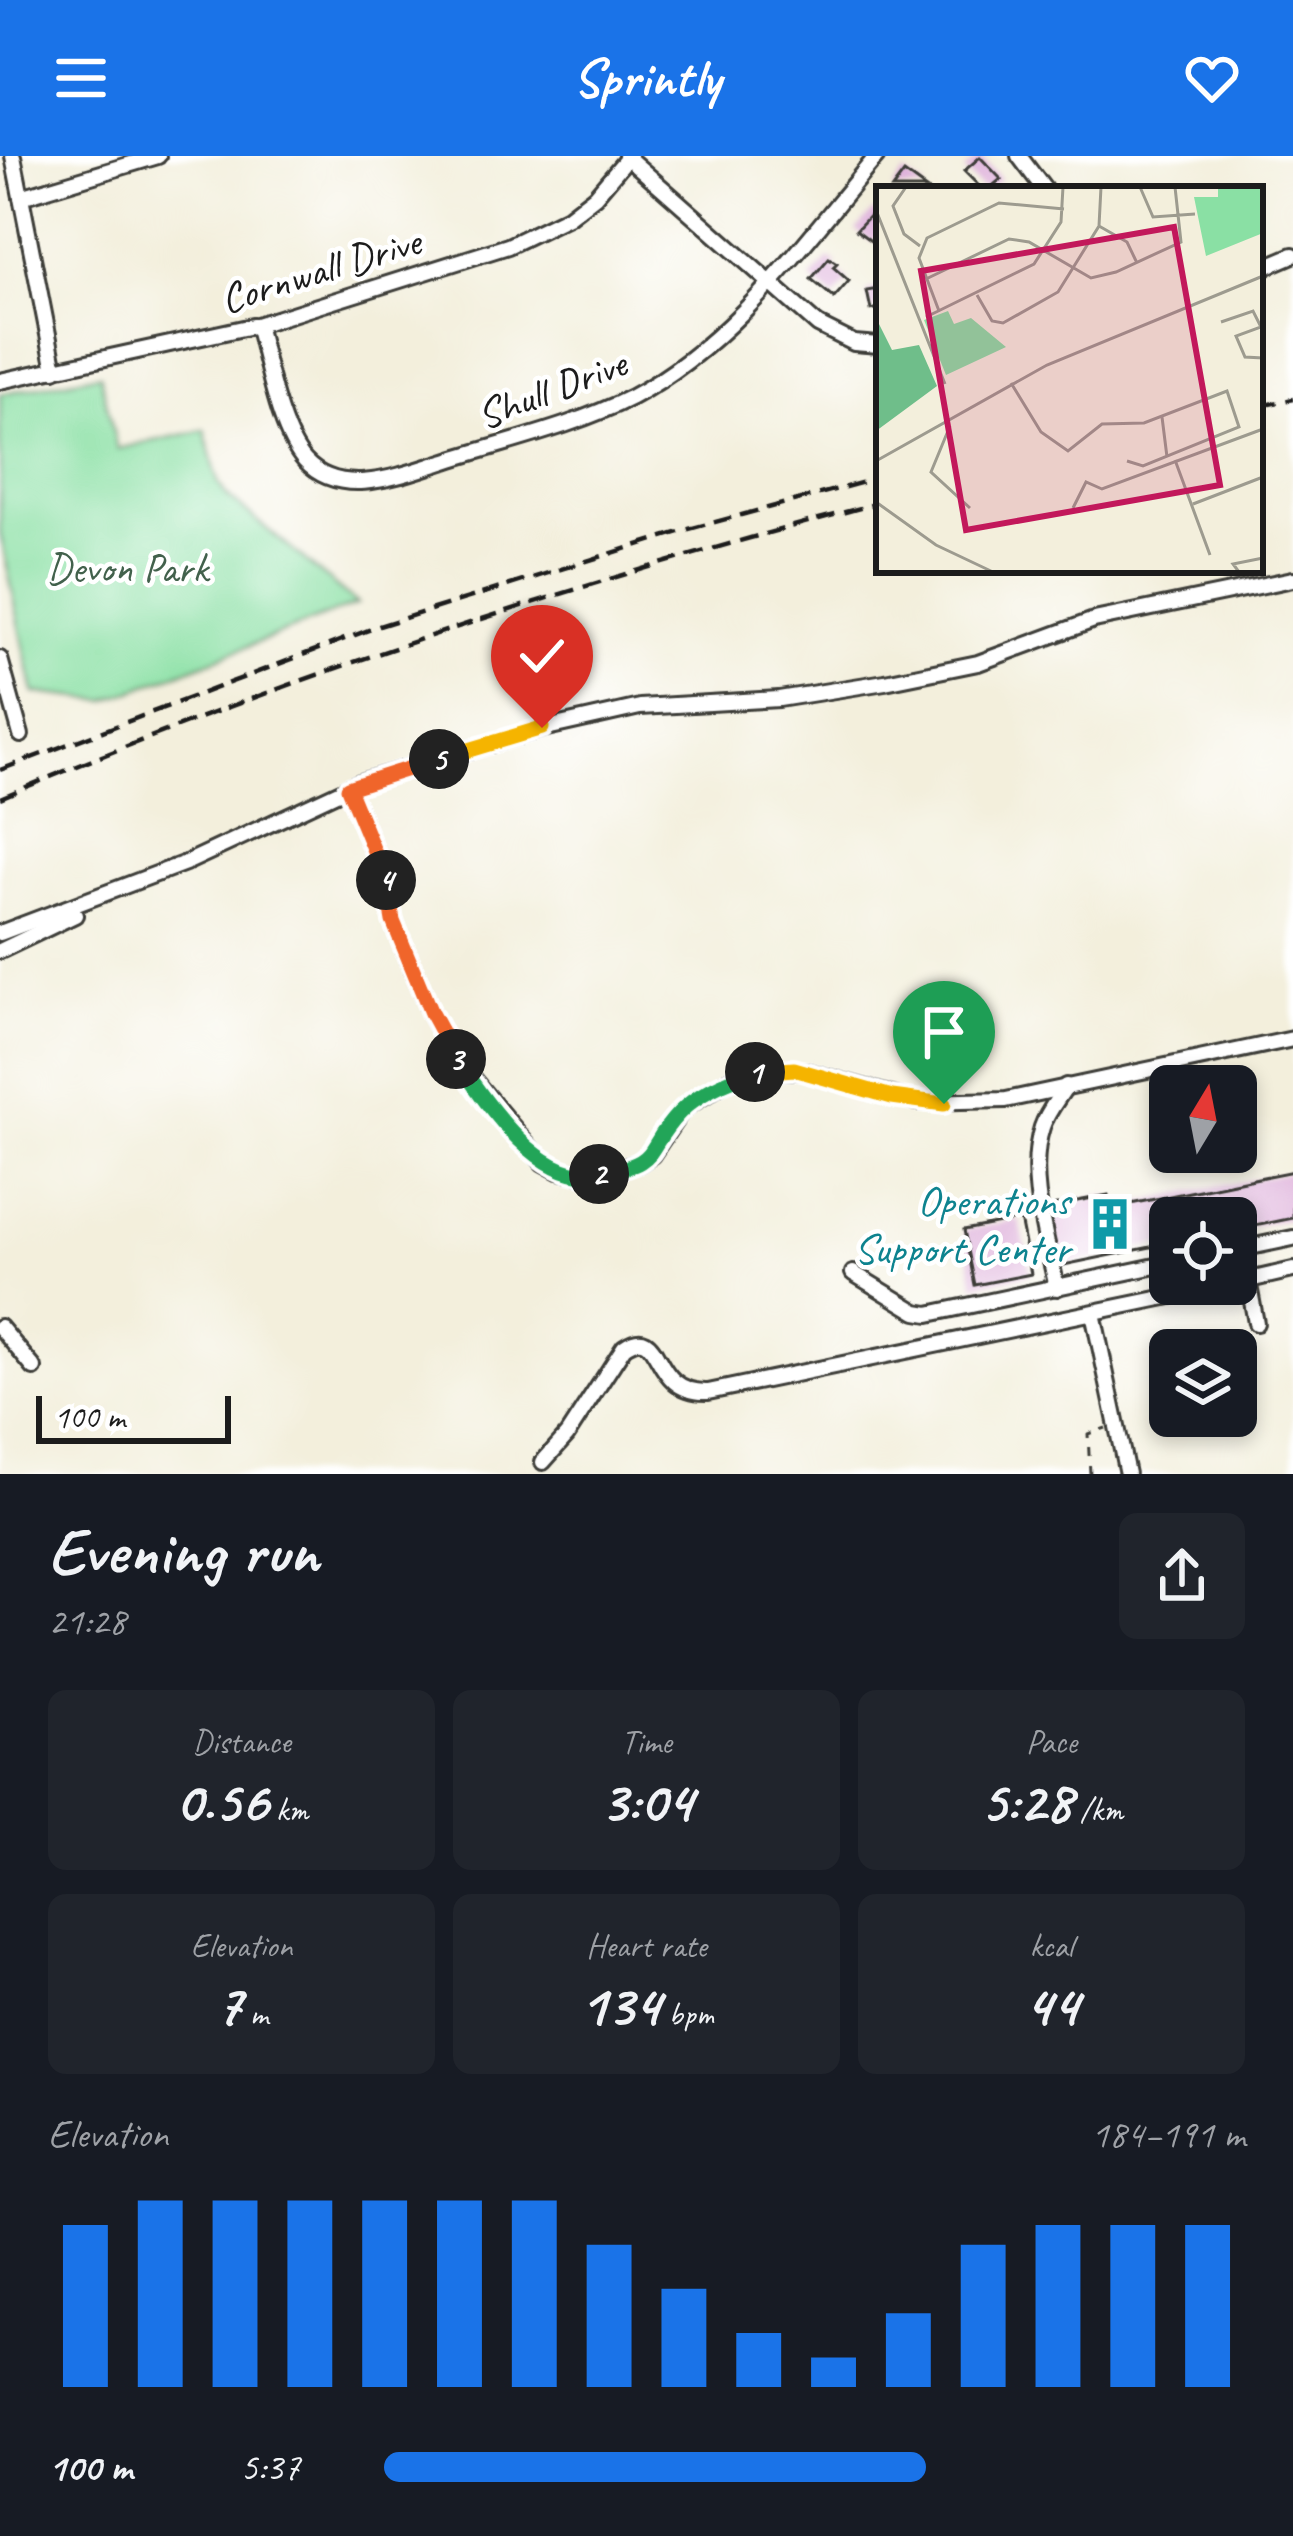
<!DOCTYPE html>
<html lang="en">
<head>
<meta charset="utf-8">
<style>
	body { margin:0; font-family:Caveat,sans-serif; background:#20242c; color:#f1f3f6; height:100vh; display:flex; flex-direction:column; font-size:45px; white-space:nowrap }
	* { box-sizing:border-box; margin:0 }
	p { font-size:39px; color:#9ea1a6 }
	.icon { flex:none; width:66px; height:66px; fill:none; stroke:currentColor; stroke-width:2; stroke-linecap:round; stroke-linejoin:round }
	.map { position:relative; height:1318px; overflow:hidden }
	.drawer { display:flex; flex-direction:column; background:#171b24; flex:1 }
	.drawer>* { flex:none }
	.needle { width:78px; rotate:10deg }
	.fabs { position:absolute; left:1149px; top:909px; display:grid; gap:24px }
	.fabs a { display:grid; place-items:center; width:108px; height:108px; border-radius:18px; background:#171b24; box-shadow:0 6px 18px #0003; font-size:60px }
	.scale { position:absolute; left:36px; bottom:30px; width:195px; box-sizing:border-box; padding-left:12px; border:6px solid #1c1c1c; border-top:0; font-size:33px; line-height:42px; white-space:nowrap; color:#1c1c1c; -webkit-text-stroke:9px #fff; paint-order:stroke }
	.pin { position:absolute; display:grid; place-items:center; width:102px; height:102px; color:#fff; margin:-123px -51px; border-radius:50% 50% 50% 0; rotate:-45deg; box-shadow:0 0 12px #0007 }
	.pin .icon { rotate:45deg }
	.km { position:absolute; width:60px; height:60px; margin:-30px; border-radius:50%; background:#222; color:#fff; font-size:33px; line-height:60px; text-align:center }
	.round { display:grid; place-items:center; flex:none; width:126px; height:126px; border-radius:18px; background:#20242c }
	.overview { display:flex; align-items:center; justify-content:space-between; height:204px; padding:0 48px }
	h1 { font-size:66px; font-weight:700; line-height:90px }
	.metrics { display:grid; grid-template-columns:repeat(3,1fr); gap:18px; height:204px; padding:12px 48px }
	.metrics div { display:grid; align-content:center; border-radius:18px; background:#20242c; text-align:center }
	.metrics b { font-size:60px; font-weight:700 }
	.metrics small { font-size:33px; font-weight:400 }
	.metrics p { font-size:33px }
	.chart { height:336px; padding:24px 48px }
	.chart p { display:flex; justify-content:space-between }
	.chart svg { width:100%; height:216px; margin-top:12px; stroke:#1a73e8; stroke-width:6 }
	ul { padding:0 48px; list-style:none; font-size:39px }
	li { display:grid; grid-template-columns:192px 144px 1fr; align-items:center; height:90px }
	li i { height:30px; border-radius:15px; background:#1a73e8 }
	header { display:flex; justify-content:space-between; align-items:center; height:156px; padding:0 48px; background:#1a73e8; color:#fff; font-size:54px; font-weight:700 }
	.map>svg:first-child { display:block }
	.green { fill:#8ae0a4; stroke:#537e60; stroke-width:3 }
	.building { fill:#deb0da }
	.lines { fill:none; stroke-linecap:round; stroke-linejoin:round }
	.minor-casing { stroke:#3c3c39; stroke-width:20 }
	.path { stroke:#3c3c39; stroke-width:3; stroke-dasharray:9 9; stroke-linecap:butt }
	.minor { stroke:#fff; stroke-width:14 }
	.rail { stroke:#1c1c1c; stroke-width:4.5; stroke-dasharray:18 9; stroke-linecap:butt }
	.split-1-casing { stroke:#fff; stroke-width:24 }
	.split-2-casing { stroke:#fff; stroke-width:24 }
	.split-3-casing { stroke:#fff; stroke-width:24 }
	.split-4-casing { stroke:#fff; stroke-width:24 }
	.split-5-casing { stroke:#fff; stroke-width:24 }
	.split-6-casing { stroke:#fff; stroke-width:24 }
	.split-1 { stroke:#f5b400; stroke-width:15 }
	.split-2 { stroke:#22a559; stroke-width:15 }
	.split-3 { stroke:#22a559; stroke-width:15 }
	.split-4 { stroke:#f0652b; stroke-width:15 }
	.split-5 { stroke:#f0652b; stroke-width:15 }
	.split-6 { stroke:#f5b400; stroke-width:15 }
	.labels { text-anchor:middle; stroke-width:9; stroke-linejoin:round; paint-order:stroke }
	.street-label { font-size:42px; fill:#1c1c1c; stroke:#fff }
	.park-label { font-size:42px; fill:#42614c; stroke:#fff }
	.culture-label { font-size:42px; fill:#0d838f; stroke:#fff; text-anchor:end }
	.inset-road { fill:none; stroke:#9d9b8f; stroke-width:3 }
	.view { fill:#c2185b; fill-opacity:0.15; stroke:#c2185b; stroke-width:6 }
	.inset-edge { fill:none; stroke:#1c1c1c; stroke-width:6 }
</style>
</head>
<body>
<header><svg class="icon" aria-label="menu" viewBox="0 0 24 24"><path d="M4 6h16M4 12h16M4 18h16"/></svg>Sprintly<svg class="icon" aria-label="heart" viewBox="0 0 24 24"><path d="M12 20l-8-8c-3-5 5-10 8-4 3-6 11-1 8 4z"/></svg></header>
<div class="map">
<svg width="1293" height="1318" viewBox="0 0 1293 1318">
	<rect width="100%" height="100%" fill="#fff"/>
	<filter id="ink" filterUnits="userSpaceOnUse"><feTurbulence type="fractalNoise" baseFrequency=".00833" numOctaves="2"/><feDisplacementMap in="SourceGraphic" scale="24" xChannelSelector="R" yChannelSelector="G"/><feConvolveMatrix kernelMatrix="1 2 1 2 8 2 1 2 1" color-interpolation-filters="sRGB"/></filter>
	<filter id="wash" filterUnits="userSpaceOnUse"><feTurbulence type="fractalNoise" baseFrequency=".004" numOctaves="4" result="noise"/><feDisplacementMap in="SourceGraphic" scale="48" xChannelSelector="R" yChannelSelector="G"/><feGaussianBlur stdDeviation="2.7" result="paint"/><feColorMatrix in="noise" values="0 0 0 0 0 0 0 0 0 0 0 0 0 0 0 0 0 1.4 0 .05"/><feComposite in="paint" operator="in"/></filter>
	<g filter="url(#wash)">
		<rect width="100%" height="100%" fill="#f3efdc"/>
		<polygon class="green" points="100,218 117,293 205,274 218,326 226,339 357,448 106,545 34,537 0,377 0,238"/>
		<g id="blocks">
			<g class="building">
				<polygon points="980,1 1001,23 989,33 982,33 964,15"/>
				<polygon points="904,17 926,33 892,33"/>
				<polygon points="874,55 879,59 879,78 872,86 856,74"/>
				<polygon points="829,102 837,107 833,111 849,125 834,142 811,123"/>
				<polygon points="879,133 879,152 871,154 867,135"/>
				<polygon points="1293,1015 1293,1062 1236,1074 1236,1062 1170,1062 1170,1087 1059,1110 1047,1051 1108,1039 1111,1052"/>
				<polygon points="1020,1063 1031,1118 975,1129 964,1074"/>
			</g>
		</g>
	</g>
	<g filter="url(#ink)">
		<use href="#blocks" fill-opacity="0" stroke="#3c3c39" stroke-width="3"/>
		<g class="lines">
			<g class="minor-casing">
				<g id="minor">
					<polyline points="13,0 55,214"/>
					<polyline points="626,0 818,169 854,187 879,189"/>
					<polyline points="1019,0 1044,33"/>
					<polyline points="21,41 158,0"/>
					<polyline points="1260,113 1293,99"/>
					<path d="M257,169C268,207 279,276 305,305C341,344 401,319 443,306C505,286 573,271 632,241C734,187 804,86 877,0"/>
					<polyline points="0,225 257,169 508,90 568,61 595,40 629,0"/>
					<polyline points="0,503 21,579"/>
					<polyline points="348,631 388,730 393,765 431,858 453,899 543,1007 558,1015 586,1020 640,1007 652,999 683,953 731,923 761,914 805,915 917,946 1006,944 1293,883"/>
					<polyline points="0,777 188,706 360,626 542,573 640,551 779,543 885,526 978,507 1094,464 1293,423"/>
					<polyline points="0,795 75,759"/>
					<polyline points="1236,1094 1293,1082"/>
					<polyline points="853,1117 917,1156 929,1158 1170,1107"/>
					<polyline points="1248,1124 1256,1167"/>
					<polyline points="1236,1127 1293,1114"/>
					<path d="M1057,1132C1047,1084 1026,1020 1042,971C1047,956 1058,943 1066,930"/>
					<polyline points="1093,1157 1127,1318"/>
					<polyline points="0,1171 34,1212"/>
					<path d="M543,1306L567,1279L624,1191C665,1163 647,1238 708,1236L1229,1128"/>
				</g>
			</g>
			<polyline class="path" points="1090,1318 1088,1278 1106,1272"/>
			<use href="#minor" class="minor"/>
			<g class="rail">
				<polyline points="1260,250 1293,243"/>
				<polyline points="0,614 379,470 689,373 879,322"/>
				<path d="M0,642C286,521 579,426 879,347"/>
			</g>
		</g>
	</g>
	<g class="lines" filter="url(#ink)">
		<g class="split-1-casing">
			<polyline id="split-1" points="755,916 794,913 892,941 944,948"/>
		</g>
		<g class="split-2-casing">
			<path id="split-2" d="M599,1018C664,1006 642,996 679,957C699,936 728,924 755,916"/>
		</g>
		<g class="split-3-casing">
			<path id="split-3" d="M456,903C486,947 540,1029 599,1018"/>
		</g>
		<g class="split-4-casing">
			<polyline id="split-4" points="386,724 393,765 431,857 456,903"/>
		</g>
		<g class="split-5-casing">
			<polyline id="split-5" points="386,724 348,632 439,603"/>
		</g>
		<g class="split-6-casing">
			<polyline id="split-6" points="439,603 542,572"/>
		</g>
		<use href="#split-1" class="split-1"/>
		<use href="#split-2" class="split-2"/>
		<use href="#split-3" class="split-3"/>
		<use href="#split-4" class="split-4"/>
		<use href="#split-5" class="split-5"/>
		<use href="#split-6" class="split-6"/>
	</g>
	<defs>
		<g id="building-bare" transform="scale(4.14)"><path d="M-4-6H4V6H1V3H-1V6H-4ZM-2.5-4.3h1.7v1.8h-1.7ZM.8-4.3h1.7v1.8H.8ZM-2.5-1h1.7V.8h-1.7ZM.8-1h1.7V.8H.8Z" fill="#0f9aa8" stroke="#fff" stroke-width="2.5" paint-order="stroke"/></g>
	</defs>
	<g fill-rule="evenodd">
		<use href="#building-bare" x="1110" y="1068"/>
	</g>
	<g class="labels">
		<g class="street-label">
			<text transform="translate(320 113) rotate(-17)" y="15">Cornwall Drive</text>
			<text transform="translate(551 232) rotate(-21)" y="15">Shull Drive</text>
		</g>
		<g class="park-label">
			<text x="127" y="426">Devon Park</text>
		</g>
		<g class="culture-label">
			<text x="1070" y="1059">Operations<tspan x="1070" dy="48">Support Center</tspan></text>
		</g>
	</g>
	<g transform="translate(876 30)">
		<rect width="387" height="387" fill="#f3efdc"/>
		<path d="M342,1H387V47L330,70L318,11H342ZM72,125L78,138L95,132L130,161L70,189L48,134Z" fill="#8ae0a4"/>
		<path d="M0,132L16,164L43,159L61,200L0,245Z" fill="#6fbe8a"/>
		<path class="inset-road" d="M30,1L17,20L28,48L44,60M264,1L277,31L319,28M0,24L69,198M223,40L251,56L261,77M50,93L133,53L153,56L215,92L240,86L305,56L299,1M101,109L116,135L127,137L182,106L223,40L225,1M63,125L43,72L51,52L123,17L188,23M50,131L158,78L185,36L187,1M345,136L377,125L385,141L360,150L369,171L387,172M135,197L165,246L192,265L226,238L268,237L351,205L363,241L267,280L251,275M286,231L291,271M74,240L55,286L94,322M299,274L334,369M0,275L171,179L387,90M0,316L60,359L117,386M317,318L387,291M197,322L210,296L226,303L387,243M363,386L357,378L387,372"/>
		<path class="view" d="M298,41L344,299L90,344L45,85Z"/>
		<rect width="387" height="387" class="inset-edge"/>
	</g>
</svg>
<div class="fabs">
<a><svg class="needle" viewBox="-14 -14 28 28"><path d="M0-13l5 13h-10z" fill="#e53935"/><path d="M0 13l5-13h-10z" fill="#9ea1a6"/></svg></a>
<a><svg class="icon" aria-label="locate" viewBox="0 0 24 24"><circle cx="12" cy="12" r="6"/><path d="M12 2v4M12 18v4M2 12h4M18 12h4"/></svg></a>
<a><svg class="icon" aria-label="layers" viewBox="0 0 24 24"><path d="M12 4l9 5-9 5-9-5zM3 14l9 5 9-5"/></svg></a>
</div>
<div class="scale">100 m</div>
<div class="pin" style="left:944px;top:948px;background:#1e9e55"><svg class="icon" aria-label="arrive" viewBox="0 0 24 24"><path d="M6 21V4h12l-3 4 3 4H6"/></svg></div>
<div class="pin" style="left:542px;top:572px;background:#d93025"><svg class="icon" aria-label="check" viewBox="0 0 24 24"><path d="M5 12l5 5 9-10"/></svg></div>
<b class="km" style="left:755px;top:916px">1</b>
<b class="km" style="left:599px;top:1018px">2</b>
<b class="km" style="left:456px;top:903px">3</b>
<b class="km" style="left:386px;top:724px">4</b>
<b class="km" style="left:439px;top:603px">5</b>
</div>
<section class="drawer">
<div class="overview"><div><h1>Evening run</h1><p>21:28</p></div><a class="round"><svg class="icon" aria-label="share" viewBox="0 0 24 24"><path d="M12 15V3M7 8l5-5 5 5M5 13v7h14v-7"/></svg></a></div>
<div class="metrics">
<div><p>Distance</p><b>0.56<small> km</small></b></div>
<div><p>Time</p><b>3:04</b></div>
<div><p>Pace</p><b>5:28<small> /km</small></b></div>
</div>
<div class="metrics">
<div><p>Elevation</p><b>7<small> m</small></b></div>
<div><p>Heart rate</p><b>134<small> bpm</small></b></div>
<div><p>kcal</p><b>44</b></div>
</div>
<div class="chart"><p><span>Elevation</span>184–191 m</p>
<svg viewBox="0 0 160 44" preserveAspectRatio="none"><path d="M5 44V11M15 44V6M25 44V6M35 44V6M45 44V6M55 44V6M65 44V6M75 44V15M85 44V24M95 44V33M105 44V38M115 44V29M125 44V15M135 44V11M145 44V11M155 44V11"/></svg>
</div>
<ul>
<li><b>100 m</b>5:37<i style="width:63%"></i></li>
</ul>
</section>
</body>
</html>
